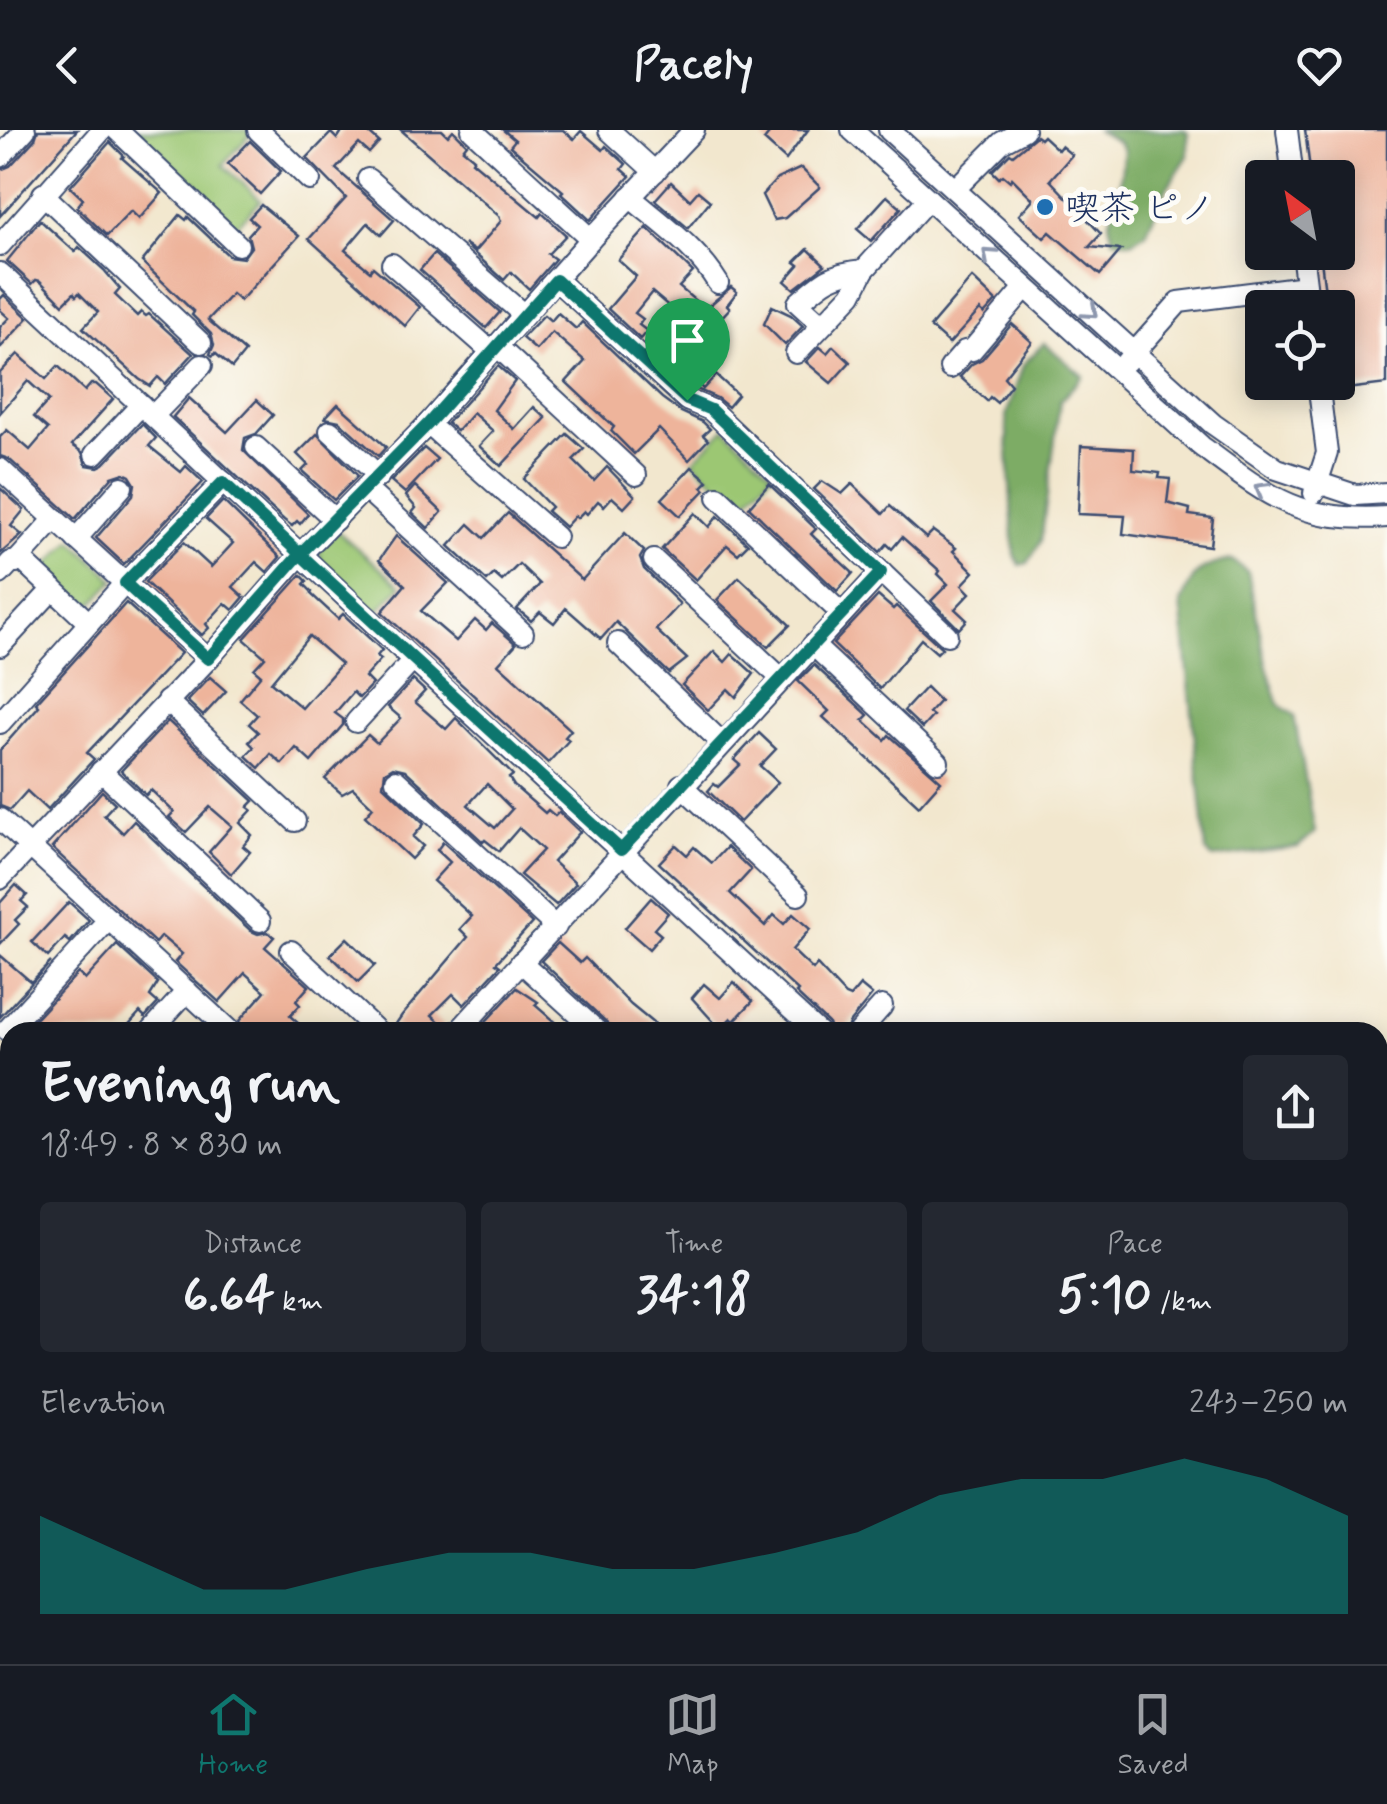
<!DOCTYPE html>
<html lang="en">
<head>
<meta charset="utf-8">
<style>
	body { margin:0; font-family:Mynerve,"Klee One",sans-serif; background:#242831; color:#f1f3f6; height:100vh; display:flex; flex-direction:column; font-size:38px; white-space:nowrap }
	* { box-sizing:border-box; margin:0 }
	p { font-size:32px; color:#9ea1a6 }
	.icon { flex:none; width:55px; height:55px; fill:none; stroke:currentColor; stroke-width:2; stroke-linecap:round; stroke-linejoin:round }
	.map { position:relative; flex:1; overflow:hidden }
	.sheet { position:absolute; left:0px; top:892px; width:1388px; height:642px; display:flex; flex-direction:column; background:#171b24; border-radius:30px 30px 0 0; box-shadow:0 5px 25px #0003 }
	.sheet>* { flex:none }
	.needle { width:65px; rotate:328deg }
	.controls { position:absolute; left:1245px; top:30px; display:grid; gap:20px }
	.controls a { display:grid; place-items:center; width:110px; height:110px; border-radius:10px; background:#171b24; box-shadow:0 5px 25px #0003; font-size:50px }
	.pin { position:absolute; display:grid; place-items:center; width:85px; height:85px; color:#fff; margin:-102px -42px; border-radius:50% 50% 50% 0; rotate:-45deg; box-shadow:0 0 10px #0007 }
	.pin .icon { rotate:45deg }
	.round { display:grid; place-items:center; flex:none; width:105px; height:105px; border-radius:10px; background:#242831 }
	.head { display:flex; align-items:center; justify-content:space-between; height:170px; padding:0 40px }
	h1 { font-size:55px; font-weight:700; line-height:75px }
	.figures { display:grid; grid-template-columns:repeat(3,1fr); gap:15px; height:170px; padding:10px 40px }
	.figures div { display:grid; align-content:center; border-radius:10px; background:#242831; text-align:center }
	.figures b { font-size:50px; font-weight:700 }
	.figures small { font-size:28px; font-weight:400 }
	.figures p { font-size:28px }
	.chart { height:280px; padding:20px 40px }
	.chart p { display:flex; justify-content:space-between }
	.chart svg { width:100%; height:180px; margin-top:10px; fill:#0f766e; opacity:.7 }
	header { display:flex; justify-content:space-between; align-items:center; height:130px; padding:0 40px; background:#171b24; font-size:45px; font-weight:700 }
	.tabs { display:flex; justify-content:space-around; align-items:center; height:140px; border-top:2px solid #363941; background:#171b24; font-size:28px; color:#9ea1a6 }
	.tabs a { display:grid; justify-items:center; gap:5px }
	.tabs .selected { color:#0f766e }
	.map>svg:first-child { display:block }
	.green { fill:#9cc773; stroke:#5c7b68; stroke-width:2.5 }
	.forest { fill:#7dac65; stroke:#4c6e62; stroke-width:2.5 }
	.building { fill:#eeb49b; fill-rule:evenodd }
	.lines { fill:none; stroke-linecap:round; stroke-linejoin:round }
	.minor-casing { stroke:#3b4b6f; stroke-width:24 }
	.minor { stroke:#fff; stroke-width:20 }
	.oneway { stroke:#8d97ae }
	.route-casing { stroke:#fff; stroke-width:20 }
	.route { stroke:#0f766e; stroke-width:12 }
	.poi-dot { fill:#1f6fb2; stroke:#fdfcf7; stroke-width:4 }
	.labels { text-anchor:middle; stroke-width:10; stroke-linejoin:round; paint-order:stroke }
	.poi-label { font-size:35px; fill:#1b2f5e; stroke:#fdfcf7; text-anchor:start }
</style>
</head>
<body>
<header><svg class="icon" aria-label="back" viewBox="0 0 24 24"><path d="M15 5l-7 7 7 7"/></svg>Pacely<svg class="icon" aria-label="heart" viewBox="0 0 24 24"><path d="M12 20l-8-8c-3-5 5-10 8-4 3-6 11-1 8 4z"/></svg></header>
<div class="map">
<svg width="1387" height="1534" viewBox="0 0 1387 1534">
	<rect width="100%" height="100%" fill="#fdfcf7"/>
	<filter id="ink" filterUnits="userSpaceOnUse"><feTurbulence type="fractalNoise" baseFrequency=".01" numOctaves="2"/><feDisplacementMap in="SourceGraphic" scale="20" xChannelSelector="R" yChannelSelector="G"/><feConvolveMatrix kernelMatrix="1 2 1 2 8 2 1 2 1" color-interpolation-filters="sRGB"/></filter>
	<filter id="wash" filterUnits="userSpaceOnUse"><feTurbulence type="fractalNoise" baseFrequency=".0048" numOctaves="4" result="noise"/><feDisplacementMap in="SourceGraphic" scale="40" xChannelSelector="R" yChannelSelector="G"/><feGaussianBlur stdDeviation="2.25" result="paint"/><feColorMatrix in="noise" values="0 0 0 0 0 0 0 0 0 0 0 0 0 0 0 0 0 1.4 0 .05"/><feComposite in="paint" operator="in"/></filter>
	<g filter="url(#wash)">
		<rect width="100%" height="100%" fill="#f2e7ce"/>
		<g class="green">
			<polygon points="126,0 248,0 252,3 223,35 261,70 231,102"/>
			<polygon points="725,298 772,343 741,377 693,331"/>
			<polygon points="336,400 401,456 375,484 317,430 321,425 316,420"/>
			<polygon points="72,410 115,450 85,482 42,441"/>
		</g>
		<g class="forest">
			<polygon points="1096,0 1184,0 1188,3 1188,26 1165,61 1146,103 1131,112 1113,109 1109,93 1119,61 1124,21 1118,12"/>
			<polygon points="1044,213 1083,246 1060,271 1041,411 1028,433 1020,435 1014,425 1006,286 1023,235"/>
			<path d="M1232,430L1248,442L1266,533L1279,575L1294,585L1315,702L1298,717L1213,728L1206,722L1181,473C1193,443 1199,436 1232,430Z"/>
		</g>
		<g id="blocks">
			<g class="building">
				<polygon points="38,0 77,0 0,86 0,40 10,36 35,9"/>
				<polygon points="343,0 373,0 370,4 379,12 369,23 359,14 336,39 394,90 381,105 368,93 345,120 370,141 373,137 420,177 405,196 309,109 346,68 307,28 331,3 337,9"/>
				<polygon points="401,0 442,0 448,6 453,0 467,14 463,19 474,28 472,31 539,87 542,83 566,105 548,124 555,129 529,159 511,142 504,150 464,114 475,121 501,91 499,86"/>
				<polygon points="503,0 563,0 574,9 581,1 603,20 606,16 626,34 622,39 630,46 590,90 561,63 563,61 510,16 515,10"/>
				<polygon points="772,0 808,0 786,30 764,10"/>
				<polygon points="1305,0 1387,0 1387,254 1338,260 1338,178 1327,178 1320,122 1338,122 1338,48 1311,48"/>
				<polygon points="1036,6 1040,9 1043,6 1058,20 1061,16 1072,25 1050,50 1101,104 1089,117 1121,120 1100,145 1050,102 1044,108 1019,85 1033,69 1012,48 1010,51 1003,45 999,48 992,41 1010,23 1013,25"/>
				<polygon points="250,11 281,41 260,64 228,34"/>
				<polygon points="110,12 124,26 122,28 162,63 139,89 131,81 107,106 77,77 83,69 70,57"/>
				<polygon points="801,38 820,57 785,88 774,90 762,65 777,49"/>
				<polygon points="671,52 690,70 698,61 710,71 688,98 655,70"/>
				<polygon points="887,66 901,78 871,111 857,99"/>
				<polygon points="261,75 299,106 240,171 232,164 208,190 245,222 232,238 215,223 213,226 210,224 214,215 211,204 192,185 194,182 142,132 180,85 186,90 188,87 229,126 243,128 251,117 248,105 257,95 249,88"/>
				<polygon points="40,90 75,122 79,117 104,140 120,159 115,165 137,186 141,182 146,186 149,184 193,224 165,254 158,247 150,256 139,249 83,198 98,182 79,163 76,166 74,163 63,174 40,151 36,150 32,154 7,131"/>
				<polygon points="647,98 693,142 679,157 705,179 731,157 737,162 727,175 730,178 719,190 723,194 685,240 666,225 691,195 652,162 635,183 643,189 639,195 647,201 640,209 608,179 636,146 618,130"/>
				<polygon points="808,119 825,135 794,159 785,151 799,135 795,132"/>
				<polygon points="434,124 500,182 486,198 420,140"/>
				<polygon points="972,148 996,171 984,184 980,180 949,214 930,197"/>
				<polygon points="4,165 28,188 0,218 0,197 9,188 0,180 0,169"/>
				<polygon points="772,176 791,185 803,196 785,215 764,194"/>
				<polygon points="558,183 576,199 582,192 662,268 681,282 703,292 710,299 703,305 708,310 689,330 659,299 634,324 611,301 614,297 566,252 585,231 552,202 536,220 522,208 544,185 551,191"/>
				<polygon points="1012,194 1032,212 1004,247 1011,255 997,273 990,267 987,271 960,247 972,234 982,229"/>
				<polygon points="833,216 850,232 831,253 806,232 820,217 827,223"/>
				<polygon points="18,224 46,249 58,236 85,261 91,254 96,254 113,269 72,315 82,322 86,335 98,337 104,334 142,294 156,308 149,316 181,342 186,336 203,352 124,434 96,408 133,365 135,354 130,346 124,343 112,347 75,389 9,329 0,326 0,307 7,300 30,320 48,299 34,287 49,270 28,251 0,283 0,243"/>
				<polygon points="498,236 515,251 494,280 514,299 534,277 546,288 501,336 479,316 493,301 473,283 457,301 447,293"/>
				<polygon points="686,243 703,259 716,245 738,265 728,277 717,268 694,258 682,247"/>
				<polygon points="189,268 227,302 257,270 273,285 256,304 245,308 243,320 308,384 300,394 297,391 292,396 284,390 173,287"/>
				<polygon points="338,274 386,317 378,326 339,291 325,288"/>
				<polygon points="317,304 358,346 334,370 302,341 308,335 297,324"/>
				<polygon points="567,304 584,319 573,330 594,351 607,337 635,366 624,378 612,367 604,376 598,371 587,384 584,381 577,388 575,386 565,397 547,381 551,377 524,349"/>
				<polygon points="1081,316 1134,319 1133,340 1160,343 1159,348 1170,349 1167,373 1190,379 1189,385 1213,388 1210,416 1123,404 1125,386 1078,384"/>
				<polygon points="424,318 437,329 405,363 391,351"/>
				<polygon points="692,337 708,351 702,357 705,360 680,386 662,369"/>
				<polygon points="822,351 842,364 852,354 883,384 890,376 926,408 933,401 956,418 953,421 974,442 962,455 970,463 955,479 967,490 959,499 931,471 948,454 938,444 940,441 902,407 892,419 887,414 880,422 814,359"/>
				<polygon points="769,354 816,399 811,404 815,408 853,443 837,461 749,377"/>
				<polygon points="415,356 442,382 428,398 412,383 416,378 406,366"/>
				<polygon points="0,358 24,380 11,396 22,405 0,424"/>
				<polygon points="223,371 280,427 267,442 256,432 233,457 244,467 233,480 225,473 206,494 209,498 202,505 145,452 184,412 211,437 233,413 206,389"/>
				<polygon points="508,383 582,450 625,403 644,421 640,428 644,439 680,474 656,500 687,529 669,543 616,492 601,509 566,478 554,493 540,482 531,491 528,488 517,479 540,454 519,434 502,451 494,444 487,451 449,416 469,394 484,408"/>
				<polygon points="695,383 709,397 718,386 748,414 738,424 727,415 696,450 662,419"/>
				<polygon points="396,406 448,453 421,481 456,511 475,490 486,500 492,493 516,514 498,534 571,600 565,607 569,610 548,633 382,482 405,455 379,430"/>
				<path d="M301,445L307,451L304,454L312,462L311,464L338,489L343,484L382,520L377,526L381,529L365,547L372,554L359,568L353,562L335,583L343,589V595L311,632L296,618L282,634L271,624L259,638L246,626L254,617L249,612L258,602L249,594L257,585L240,570L261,545L254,539L265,527L244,509ZM309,506L341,534L302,578L271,552Z"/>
				<polygon points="739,447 790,495 768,517 717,470"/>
				<polygon points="878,466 893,479 896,476 942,518 937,523 921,509 880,559 833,514"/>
				<polygon points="126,473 181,523 87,623 94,629 47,680 27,661 10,680 0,676 0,620 39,576 36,573"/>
				<polygon points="714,521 725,532 732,524 754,544 736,567 728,559 708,580 682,555"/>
				<polygon points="814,535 868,585 863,590 885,610 889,605 941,651 919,676 823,587 829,581 798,551"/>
				<polygon points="210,547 226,561 203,586 187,571"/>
				<path d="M413,550L425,561L415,572L446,599L456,588L513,645L509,648L514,656L545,683L548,680L555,686L559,682L580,702L553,732L576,753L556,775L520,745L543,720L519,698L499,721L485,710L483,712L405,640L393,637L385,642L383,655L424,694L413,707L423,716L411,729L365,686L373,677L353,658L342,664L325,649L368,605L377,613L401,588L388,577ZM487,654L512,679L495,698L468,675Z"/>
				<polygon points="926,557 940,571 929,583 933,586 922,598 904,581"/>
				<polygon points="168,591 254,671 248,677 252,680 240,693 252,705 243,716 250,722 231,744 209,722 232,696 210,677 186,702 169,687 174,682 151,660 146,665 121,641"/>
				<polygon points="759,603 776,619 760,636 778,652 740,692 708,661 714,654 718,657 740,635 734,630"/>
				<polygon points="102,661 115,673 104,685 123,703 134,691 251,801 258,804 268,802 274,807 265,817 309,856 296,871 300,875 290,886 308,902 244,902 239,891 265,861 245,843 219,872 175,832 182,824 161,806 155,813 52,718"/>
				<polygon points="443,712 532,793 496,833 500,836 464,875 453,864 432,885 444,896 438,902 402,902 395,895 402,885 468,807 460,799 472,786 433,751 450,732 437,720"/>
				<polygon points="676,715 687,725 694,717 712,733 727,717 751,740 730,763 765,796 774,785 784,794 793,784 810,799 792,820 813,840 817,835 845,865 850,867 860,855 872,865 849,893 846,902 831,902 828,893 796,863 798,861 659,733"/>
				<polygon points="16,755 27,765 21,771 28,777 15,790 19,794 0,814 0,773"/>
				<polygon points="651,768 668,783 654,799 661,805 649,819 625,798"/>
				<polygon points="69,772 89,790 70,812 65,808 48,827 32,812"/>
				<polygon points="347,808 375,835 358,852 330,825"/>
				<polygon points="558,813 580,833 585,828 631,875 664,902 617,902 541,831"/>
				<polygon points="117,815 158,853 150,866 158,873 145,887 140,882 122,902 23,902 78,843 85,850"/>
				<polygon points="0,825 31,852 51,832 0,887"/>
				<polygon points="734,852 753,871 734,891 731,888 720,899 692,868 704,854 720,868"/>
				<polygon points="517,858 538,872 535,875 566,902 476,902"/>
			</g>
		</g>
	</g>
	<g filter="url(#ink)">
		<use href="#blocks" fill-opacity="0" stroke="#3b4b6f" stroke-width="2.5"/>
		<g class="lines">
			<g class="minor-casing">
				<g id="minor">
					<polyline points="117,0 238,115"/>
					<polyline points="258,0 310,50"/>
					<polyline points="472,0 591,109"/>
					<polyline points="609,0 655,42"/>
					<path d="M852,0L1201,316C1268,366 1299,393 1387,387"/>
					<polyline points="889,0 1213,294 1277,339 1355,365 1387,363"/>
					<polyline points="1287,0 1293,48"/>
					<polyline points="0,27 25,0"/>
					<polyline points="368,49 524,185"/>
					<polyline points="955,59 1002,12 1024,0"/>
					<polyline points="43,64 201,213"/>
					<path d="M630,67C662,94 696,117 718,153"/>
					<polyline points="0,115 102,0"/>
					<polyline points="1302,122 1309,178"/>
					<polyline points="392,134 492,222"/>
					<polyline points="0,143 413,530 818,902"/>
					<polyline points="556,150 687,270 711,280 947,505"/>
					<path d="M822,195L798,173C823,151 831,143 864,140"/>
					<polyline points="497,216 636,345"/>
					<polyline points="796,223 852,164 864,140 928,69"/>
					<polyline points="1126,232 1179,172 1306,156"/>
					<polyline points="950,238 965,221 972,220 1025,158"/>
					<polyline points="153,286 202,235"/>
					<polyline points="428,294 556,407"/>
					<polyline points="330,301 379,346"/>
					<polyline points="256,317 335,390"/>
					<polyline points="95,324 141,275"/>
					<polyline points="0,339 208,529"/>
					<polyline points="367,360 523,503"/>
					<polyline points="1314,363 1327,323 1318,252"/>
					<polyline points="718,367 842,484"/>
					<polyline points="76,409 122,357"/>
					<polyline points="654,430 782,549"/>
					<polyline points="16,432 55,389"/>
					<polyline points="0,444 11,432 23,431 89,493"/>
					<polyline points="618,513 721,612"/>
					<polyline points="813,515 938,632"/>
					<polyline points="0,516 53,459"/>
					<polyline points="167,571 295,691"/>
					<polyline points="356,592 413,530"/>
					<polyline points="0,593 125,453 223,352"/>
					<polyline points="101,641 260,791"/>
					<polyline points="396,650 556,797"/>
					<polyline points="681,655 798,765"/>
					<polyline points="0,689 231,902"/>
					<polyline points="0,749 208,529 300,425 428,294 591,109 694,0"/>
					<polyline points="291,821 378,902"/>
					<polyline points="521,832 598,902"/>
					<polyline points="7,900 109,789"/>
					<polyline points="150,902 187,861"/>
					<path d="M458,902C598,748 739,595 881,442"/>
					<polyline points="859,902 882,876"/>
					<polyline points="8,1162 10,1164"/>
					<polyline points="0,1378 10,1376"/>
					<polyline points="0,1402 10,1408"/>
					<polyline points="1378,1427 1387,1427"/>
					<polyline points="118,1525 123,1534"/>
					<polyline points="475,1525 485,1534"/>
					<polyline points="173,1534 180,1525"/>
					<polyline points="793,1534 801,1525"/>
					<polyline points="890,1534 892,1525"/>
				</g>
			</g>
			<use href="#minor" class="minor"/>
		</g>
		<defs><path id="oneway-chevron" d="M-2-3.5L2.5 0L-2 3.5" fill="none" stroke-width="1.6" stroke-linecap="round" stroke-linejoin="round" transform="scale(2.5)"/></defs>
		<g class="oneway">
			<use href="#oneway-chevron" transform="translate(989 125) rotate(-138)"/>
			<use href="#oneway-chevron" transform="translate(1091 182) rotate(42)"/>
			<use href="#oneway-chevron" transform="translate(1261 359) rotate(-150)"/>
		</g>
	</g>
	<g class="lines" filter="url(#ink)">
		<g class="route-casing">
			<path id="route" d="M687,270L556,150L428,294L300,424L208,529L125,453L223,352C355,476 488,598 621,720L881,442L711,280L687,270"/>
		</g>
		<use href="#route" class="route"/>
	</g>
	<circle class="poi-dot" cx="1045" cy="77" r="10"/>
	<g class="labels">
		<g class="poi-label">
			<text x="1065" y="89">喫茶 ピノ</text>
		</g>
	</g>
</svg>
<div class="controls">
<a><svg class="needle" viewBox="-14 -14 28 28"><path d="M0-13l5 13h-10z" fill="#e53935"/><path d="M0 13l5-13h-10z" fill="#9ea1a6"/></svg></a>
<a><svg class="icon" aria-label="locate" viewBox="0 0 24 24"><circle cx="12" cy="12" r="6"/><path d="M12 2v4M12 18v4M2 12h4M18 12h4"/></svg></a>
</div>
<div class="pin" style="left:687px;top:270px;background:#1e9e55"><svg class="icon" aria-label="arrive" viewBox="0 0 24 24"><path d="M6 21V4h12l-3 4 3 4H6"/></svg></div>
<section class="sheet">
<div class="head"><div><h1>Evening run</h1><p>18:49 · 8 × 830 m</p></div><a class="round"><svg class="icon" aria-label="share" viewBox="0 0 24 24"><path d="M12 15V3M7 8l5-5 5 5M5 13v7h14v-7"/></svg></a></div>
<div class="figures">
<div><p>Distance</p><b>6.64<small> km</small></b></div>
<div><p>Time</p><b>34:18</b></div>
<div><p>Pace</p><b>5:10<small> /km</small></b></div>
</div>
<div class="chart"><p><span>Elevation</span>243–250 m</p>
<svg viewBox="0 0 160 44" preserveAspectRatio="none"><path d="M0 44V20L10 29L20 38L30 38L40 33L50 29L60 29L70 33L80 33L90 29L100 24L110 15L120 11L130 11L140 6L150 11L160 20V44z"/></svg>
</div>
</section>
</div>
<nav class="tabs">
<a class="selected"><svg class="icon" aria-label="home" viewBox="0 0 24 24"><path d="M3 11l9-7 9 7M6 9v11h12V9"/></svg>Home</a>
<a><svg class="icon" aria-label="map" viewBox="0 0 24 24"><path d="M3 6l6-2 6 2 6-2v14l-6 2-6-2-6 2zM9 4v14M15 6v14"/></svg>Map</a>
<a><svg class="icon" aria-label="saved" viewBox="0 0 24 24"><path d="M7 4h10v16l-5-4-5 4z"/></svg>Saved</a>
</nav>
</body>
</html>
